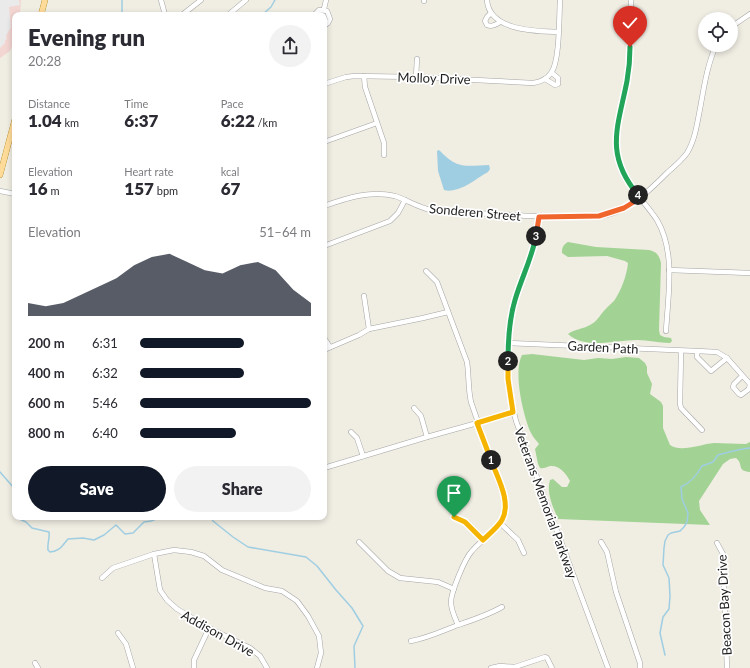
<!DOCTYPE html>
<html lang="en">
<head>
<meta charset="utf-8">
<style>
	body { margin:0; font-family:Lato,sans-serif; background:#f2f2f3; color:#2b2b33; height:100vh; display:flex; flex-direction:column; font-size:15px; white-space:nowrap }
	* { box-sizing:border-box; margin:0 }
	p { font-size:13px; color:#7c7c81 }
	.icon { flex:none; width:22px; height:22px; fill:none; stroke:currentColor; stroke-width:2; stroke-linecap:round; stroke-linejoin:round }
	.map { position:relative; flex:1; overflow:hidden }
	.panel { position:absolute; left:12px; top:12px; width:315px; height:508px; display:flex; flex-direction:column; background:#fff; border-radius:8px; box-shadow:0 2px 6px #0003 }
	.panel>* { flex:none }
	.controls { position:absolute; left:698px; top:12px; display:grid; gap:8px }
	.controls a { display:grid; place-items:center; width:40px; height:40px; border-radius:50%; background:#fff; box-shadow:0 2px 6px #0003; font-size:20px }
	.pin { position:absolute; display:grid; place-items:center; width:34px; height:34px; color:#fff; margin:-41px -17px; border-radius:50% 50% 50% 0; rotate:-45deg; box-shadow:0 0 4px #0007 }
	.pin .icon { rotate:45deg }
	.km { position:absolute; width:20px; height:20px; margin:-10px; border-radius:50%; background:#222; color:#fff; font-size:11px; line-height:20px; text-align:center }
	.round { display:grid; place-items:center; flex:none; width:42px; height:42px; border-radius:21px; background:#f2f2f3 }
	.summary { display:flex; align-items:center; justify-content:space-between; height:68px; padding:0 16px }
	h1 { font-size:22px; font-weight:800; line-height:30px }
	.stats { display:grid; grid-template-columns:repeat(3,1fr); gap:6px; height:68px; padding:4px 16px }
	.stats div { display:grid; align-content:center }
	.stats b { font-size:17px; font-weight:800 }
	.stats small { font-size:11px; font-weight:400 }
	.stats p { font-size:11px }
	.chart { height:112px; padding:8px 16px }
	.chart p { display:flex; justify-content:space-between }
	.chart svg { width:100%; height:72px; margin-top:4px; fill:#111827; opacity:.7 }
	.action { display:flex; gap:8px; margin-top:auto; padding:8px 16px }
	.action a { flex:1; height:46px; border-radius:24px; background:#111827; color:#fff; font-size:16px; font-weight:800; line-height:46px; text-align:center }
	.action a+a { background:#f2f2f3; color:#2b2b33 }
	ul { padding:0 16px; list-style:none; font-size:13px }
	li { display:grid; grid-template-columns:64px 48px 1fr; align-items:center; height:30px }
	li i { height:10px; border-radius:5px; background:#111827 }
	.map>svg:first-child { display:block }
	.commercial { fill:#f3d5d1 }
	.forest { fill:#a2d394 }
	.parking { fill:#eaeaea }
	.water { fill:#9fcee2 }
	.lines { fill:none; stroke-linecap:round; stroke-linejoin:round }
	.stream { stroke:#9fcee2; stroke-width:1.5 }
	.minor-casing { stroke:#a5a5a5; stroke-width:5.5 }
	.major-casing { stroke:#987200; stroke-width:6 }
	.minor { stroke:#fff; stroke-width:4.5 }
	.major { stroke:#ffdb99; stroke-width:5.5 }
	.split-1-casing { stroke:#fff; stroke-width:8 }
	.split-2-casing { stroke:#fff; stroke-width:8 }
	.split-3-casing { stroke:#fff; stroke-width:8 }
	.split-4-casing { stroke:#fff; stroke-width:8 }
	.split-5-casing { stroke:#fff; stroke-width:8 }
	.split-1 { stroke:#f5b400; stroke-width:5 }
	.split-2 { stroke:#f5b400; stroke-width:5 }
	.split-3 { stroke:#22a559; stroke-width:5 }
	.split-4 { stroke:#f0652b; stroke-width:5 }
	.split-5 { stroke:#22a559; stroke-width:5 }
	.labels { text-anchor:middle; stroke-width:3.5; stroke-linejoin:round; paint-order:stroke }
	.street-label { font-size:13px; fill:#1e1e1e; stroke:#fff }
</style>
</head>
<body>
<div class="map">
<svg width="750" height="668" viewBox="0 0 750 668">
	<rect width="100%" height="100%" fill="#f0ede3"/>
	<polygon class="commercial" points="0,0 21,0 20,15 15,15 15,39 10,51 0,58"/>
	<g class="forest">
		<path d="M568,242L596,247L649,250C657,252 659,255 661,263L659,330L660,335L664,337L671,338L672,341L670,343C659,343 648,340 637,340C615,340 586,350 568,334C575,329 583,329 590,325C596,322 599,317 603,312C606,308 610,305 614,301C621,291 627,275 628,263L625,261L607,256L568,257L562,253C562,247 563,245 568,242Z"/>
		<path d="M532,354L584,360L598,358L612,359L626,357L639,358L645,363L647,367V373L652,384L650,394L661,402L663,406V428L670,445C681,453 701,444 714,443C724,443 735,444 746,444L750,442V472C736,471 744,464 736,458L730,459L723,464L699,501L700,510L710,525L558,519C553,507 546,493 550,480L553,479L562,487H567L570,481C566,473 559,465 550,466C546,467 544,469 540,468L538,464L535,449L539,444C536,440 532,436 530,431C523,414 513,372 522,355Z"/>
	</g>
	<polygon class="parking" points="0,0 19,0 20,5 9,7 11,27 6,36 7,39 5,40 5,43 0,48"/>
	<path class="water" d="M439,150C457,169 464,166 489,165L490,169L488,172C475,179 459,194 444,190L438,171L437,151Z"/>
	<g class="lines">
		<g class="stream">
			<polyline points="122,15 122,0"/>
			<polyline points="262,15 271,7 275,0"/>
			<polyline points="0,472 14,488 13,508 15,515"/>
			<path d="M15,517L26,522L32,528L49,532C50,538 47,544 48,550L50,552C60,551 62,546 68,539L83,538L94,540L104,535L116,525L125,534L133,533L144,522L151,521L161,517"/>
			<polyline points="211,517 213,521 233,537 248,547 306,557 317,566 336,590 352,608 363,626 354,646 355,668"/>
			<path d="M665,655L660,633L663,617L669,609L670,596L669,578L663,565L664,548L665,541L668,535L671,533L680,531L684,527L687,522L688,513L682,499L681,487C690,483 697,475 702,466L713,462L718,455C729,452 739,449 750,448"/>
		</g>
		<g class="minor-casing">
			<g id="minor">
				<polyline points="161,0 165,15"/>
				<polyline points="424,0 424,1"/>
				<path d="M487,0C489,31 536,31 558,32"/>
				<path d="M631,0C631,26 631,53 627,79C623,106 611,132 618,160C624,184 644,200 657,220C676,252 668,296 666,331"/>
				<polyline points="324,9 326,0"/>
				<path d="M491,13L487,17L485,21L487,25C492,27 495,25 500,22"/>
				<polyline points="182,15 201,0"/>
				<polyline points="228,15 246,0"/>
				<polyline points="314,15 319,10 327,11 330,19 328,23 324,26"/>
				<polyline points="731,27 750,14"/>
				<polyline points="364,76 365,87 384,143 384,155"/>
				<polyline points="416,77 417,59"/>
				<polyline points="545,79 555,85 558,84 558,78 552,73"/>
				<path d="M324,84L346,77L355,76L416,77L533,83C540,82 546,80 551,73C560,62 559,16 560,0"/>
				<polyline points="324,142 377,123"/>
				<polyline points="0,191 15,194"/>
				<path d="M324,206C347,198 370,190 395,196C407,200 419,208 431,210C451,213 472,213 492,214C517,215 542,217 568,217C582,217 596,218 610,214C633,207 651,189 668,172C675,166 682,160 687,153C695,140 697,124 700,109C704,87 707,66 716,45"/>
				<path d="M539,217C537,228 536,239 533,250C527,271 517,290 512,311C504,345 507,388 516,421L608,668"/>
				<polyline points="324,246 390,221 398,213 405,200"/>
				<polyline points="669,270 750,273"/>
				<path d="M426,271L437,282L467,362C469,375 468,389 471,402L506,503C506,525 485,536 472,551C465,558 451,592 451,602C451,610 455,618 458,625"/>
				<polyline points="364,296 369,329"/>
				<polyline points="324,338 330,347"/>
				<polyline points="508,343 697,351 717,352 727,358 711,371 697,357 697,351"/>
				<polyline points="324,350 359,335 369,329 423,318 448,312"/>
				<polyline points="681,351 680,404 681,408 702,430"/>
				<polyline points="727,358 750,384 749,389 741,395 739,394 733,387 734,384 742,376"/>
				<polyline points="414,408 421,416 427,437"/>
				<polyline points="351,432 357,438 363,456"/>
				<polyline points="324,468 427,437 513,413"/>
				<polyline points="454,517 465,522 483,540"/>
				<polyline points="500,523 518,540 524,553"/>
				<polyline points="359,542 388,571 400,578 438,582 454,589"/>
				<polyline points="601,542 607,552 616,592 640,663 640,668"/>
				<polyline points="717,543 723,554 727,668"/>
				<polyline points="154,554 160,590 167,600 177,609 209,628 250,648 260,656 267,668"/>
				<polyline points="102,578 113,568 154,554 174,550 191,552 204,556 222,570 265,588 282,591 297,601 308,616 319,636 321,653 317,668"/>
				<polyline points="118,633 126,644 133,668"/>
				<path d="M411,641C428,638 442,631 458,625C473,620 488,615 502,607"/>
				<polyline points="35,663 38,668"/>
				<polyline points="194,668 194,660 209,628"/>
				<polyline points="491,668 500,666 515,667"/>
				<polyline points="512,668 545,657 547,658 552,668"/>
			</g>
		</g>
		<g class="major-casing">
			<g id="major">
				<polyline points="41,15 45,0"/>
				<polyline points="0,175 15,119"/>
			</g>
		</g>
		<use href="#minor" class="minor"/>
		<use href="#major" class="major"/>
	</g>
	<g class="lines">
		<g class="split-1-casing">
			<path id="split-1" d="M454,517L465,522L483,540C489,534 498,527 502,520C512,502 497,477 491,460"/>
		</g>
		<g class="split-2-casing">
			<polyline id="split-2" points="491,460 477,423 513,412 508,379 508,361"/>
		</g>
		<g class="split-3-casing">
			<path id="split-3" d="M508,361C508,340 509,320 515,300C521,279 532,258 536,236"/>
		</g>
		<g class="split-4-casing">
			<polyline id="split-4" points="536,236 539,217 599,216 624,208 640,198 638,195"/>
		</g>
		<g class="split-5-casing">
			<path id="split-5" d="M630,47C630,58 629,70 627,81C618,127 604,154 638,195"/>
		</g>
		<use href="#split-1" class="split-1"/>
		<use href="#split-2" class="split-2"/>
		<use href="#split-3" class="split-3"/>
		<use href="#split-4" class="split-4"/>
		<use href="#split-5" class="split-5"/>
	</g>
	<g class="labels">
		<g class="street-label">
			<text transform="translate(434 78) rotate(2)" y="5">Molloy Drive</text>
			<text transform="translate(475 212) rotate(5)" y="5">Sonderen Street</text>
			<text transform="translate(603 347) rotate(3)" y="5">Garden Path</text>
			<text transform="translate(546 503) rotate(70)" y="5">Veterans Memorial Parkway</text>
			<text transform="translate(724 605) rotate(-93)" y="5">Beacon Bay Drive</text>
			<text transform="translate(218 633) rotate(29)" y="5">Addison Drive</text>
		</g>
	</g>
</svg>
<div class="controls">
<a><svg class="icon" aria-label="locate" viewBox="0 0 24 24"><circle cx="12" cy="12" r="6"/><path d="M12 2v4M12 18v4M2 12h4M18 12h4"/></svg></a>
</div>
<div class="pin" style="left:454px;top:517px;background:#1e9e55"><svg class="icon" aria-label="arrive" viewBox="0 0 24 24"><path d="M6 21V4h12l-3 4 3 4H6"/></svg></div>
<div class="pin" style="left:630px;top:47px;background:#d93025"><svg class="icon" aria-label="check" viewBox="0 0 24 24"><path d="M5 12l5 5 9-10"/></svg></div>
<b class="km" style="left:491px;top:460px">1</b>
<b class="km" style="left:508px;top:361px">2</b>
<b class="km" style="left:536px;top:236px">3</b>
<b class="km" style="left:638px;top:195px">4</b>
<section class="panel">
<div class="summary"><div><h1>Evening run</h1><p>20:28</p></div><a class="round"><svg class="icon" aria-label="share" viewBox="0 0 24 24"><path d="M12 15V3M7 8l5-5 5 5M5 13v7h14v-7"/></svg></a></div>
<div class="stats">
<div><p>Distance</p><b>1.04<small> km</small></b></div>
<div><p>Time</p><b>6:37</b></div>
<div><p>Pace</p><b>6:22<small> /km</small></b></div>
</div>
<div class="stats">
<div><p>Elevation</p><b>16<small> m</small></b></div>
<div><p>Heart rate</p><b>157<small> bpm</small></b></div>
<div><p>kcal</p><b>67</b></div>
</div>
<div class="chart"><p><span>Elevation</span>51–64 m</p>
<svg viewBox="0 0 160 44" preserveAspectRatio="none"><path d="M0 44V36L10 38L20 36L30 31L40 26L50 21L60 13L70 8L80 6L90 11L100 16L110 18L120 13L130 11L140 16L150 28L160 36V44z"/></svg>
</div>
<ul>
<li><b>200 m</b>6:31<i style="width:61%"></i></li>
<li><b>400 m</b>6:32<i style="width:61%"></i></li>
<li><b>600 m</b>5:46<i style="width:100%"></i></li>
<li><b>800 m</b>6:40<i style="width:56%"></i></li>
</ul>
<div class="action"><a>Save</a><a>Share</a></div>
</section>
</div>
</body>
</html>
